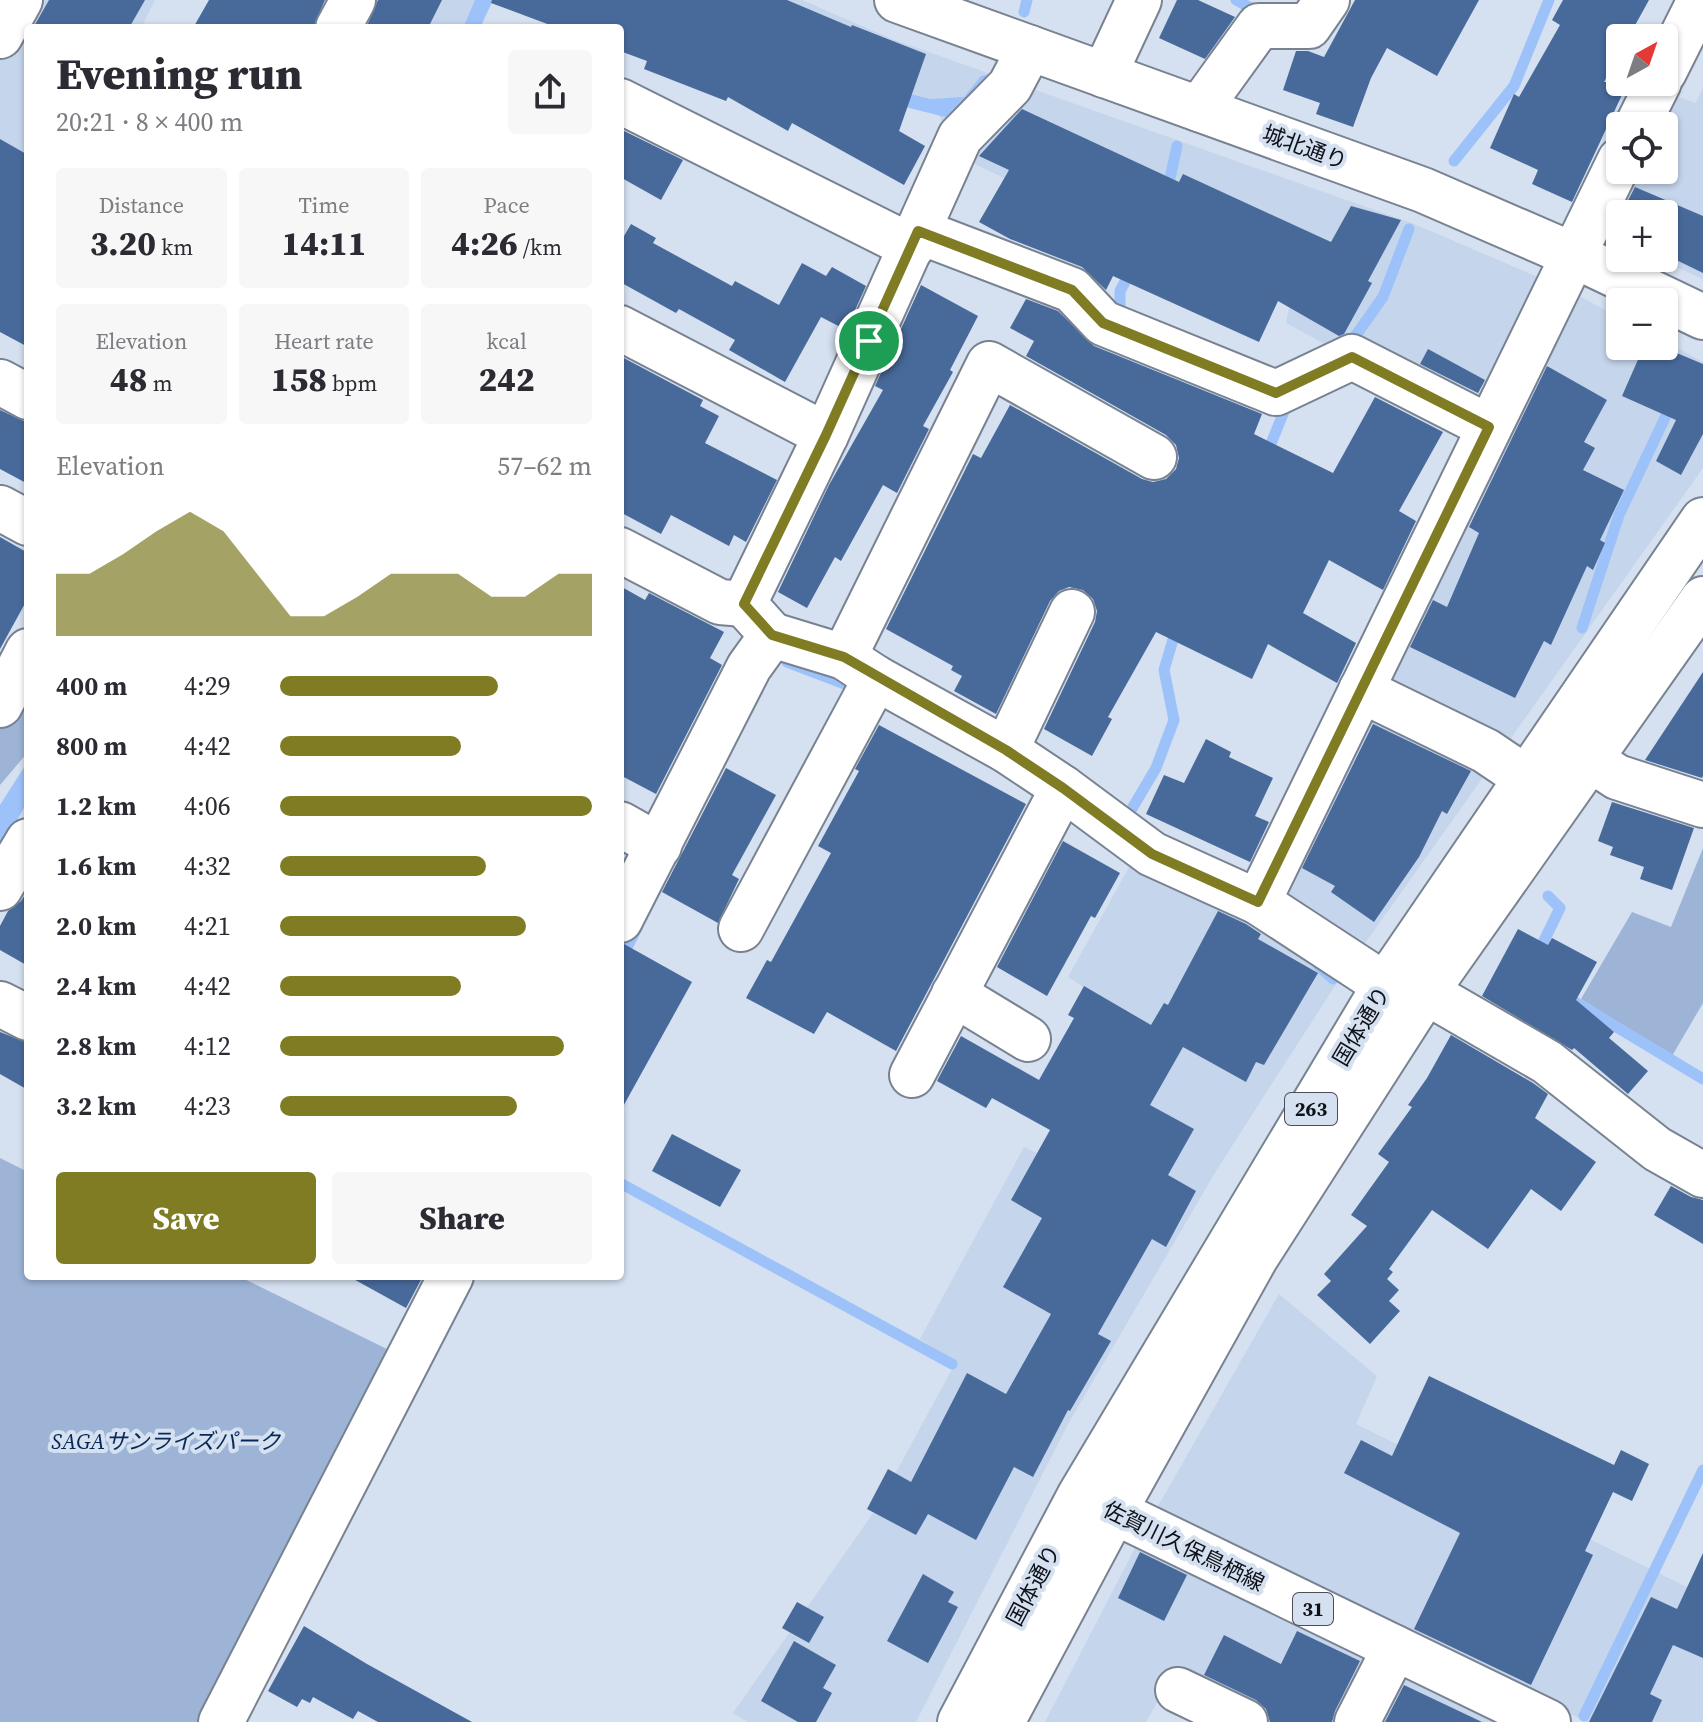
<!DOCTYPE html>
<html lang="en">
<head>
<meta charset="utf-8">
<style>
	body { margin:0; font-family:"Source Serif 4","Noto Sans JP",serif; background:#f7f7f7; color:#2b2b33; height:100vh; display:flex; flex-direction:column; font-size:30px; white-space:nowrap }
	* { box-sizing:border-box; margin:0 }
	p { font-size:26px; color:#7c7c81 }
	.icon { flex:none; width:44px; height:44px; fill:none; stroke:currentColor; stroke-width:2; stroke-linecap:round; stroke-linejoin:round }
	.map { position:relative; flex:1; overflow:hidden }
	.sheet { position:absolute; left:24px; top:24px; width:600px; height:1256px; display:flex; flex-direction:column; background:#fff; border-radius:8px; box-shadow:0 2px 6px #0004 }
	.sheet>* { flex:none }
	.needle { width:52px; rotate:40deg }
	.buttons { position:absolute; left:1606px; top:24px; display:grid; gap:16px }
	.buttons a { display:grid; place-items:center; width:72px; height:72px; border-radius:8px; background:#fff; box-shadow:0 2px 6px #0004; font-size:40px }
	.pin { position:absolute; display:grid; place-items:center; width:68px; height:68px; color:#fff; margin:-34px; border:4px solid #fff; border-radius:50%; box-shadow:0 2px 8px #0007 }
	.round { display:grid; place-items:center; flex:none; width:84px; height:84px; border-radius:8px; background:#f7f7f7 }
	.overview { display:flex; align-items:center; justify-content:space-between; height:136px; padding:0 32px }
	h1 { font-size:44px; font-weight:800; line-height:60px }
	.stats { display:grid; grid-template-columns:repeat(3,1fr); gap:12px; height:136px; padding:8px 32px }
	.stats div { display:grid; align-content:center; border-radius:8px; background:#f7f7f7; text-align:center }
	.stats b { font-size:34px; font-weight:800 }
	.stats small { font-size:22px; font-weight:400 }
	.stats p { font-size:22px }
	.chart { height:224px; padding:16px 32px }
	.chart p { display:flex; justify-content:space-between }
	.chart svg { width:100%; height:144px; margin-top:8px; fill:#7f7c24; opacity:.7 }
	.action { display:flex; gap:16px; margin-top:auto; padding:16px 32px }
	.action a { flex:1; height:92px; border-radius:8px; background:#7f7c24; color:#fff; font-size:32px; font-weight:800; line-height:92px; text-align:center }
	.action a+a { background:#f7f7f7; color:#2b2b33 }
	ul { padding:0 32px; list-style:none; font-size:26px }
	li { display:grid; grid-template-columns:128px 96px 1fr; align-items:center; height:60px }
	li i { height:20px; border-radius:10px; background:#7f7c24 }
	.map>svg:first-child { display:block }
	.built { fill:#c5d5eb }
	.green { fill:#9db4d6 }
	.water { fill:#9cc2f9 }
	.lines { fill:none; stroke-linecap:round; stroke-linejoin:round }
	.stream { stroke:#9cc2f9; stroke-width:11 }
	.building { fill:#486a9b }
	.minor-casing { stroke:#788291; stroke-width:48 }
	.major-casing { stroke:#788291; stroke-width:48 }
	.highway-casing { stroke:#788291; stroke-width:48 }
	.minor { stroke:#fff; stroke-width:44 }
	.major { stroke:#fff; stroke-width:44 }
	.highway { stroke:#fff; stroke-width:44 }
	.route-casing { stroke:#fff; stroke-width:16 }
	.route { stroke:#7f7c24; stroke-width:10 }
	.labels { text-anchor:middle; stroke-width:8; stroke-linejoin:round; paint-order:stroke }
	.shield { fill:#d5e0f0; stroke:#4a4f58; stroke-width:2 }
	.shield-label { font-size:20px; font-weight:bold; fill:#0e1117 }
	.street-label { font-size:22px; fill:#0e1117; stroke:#d5e0f0 }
	.park-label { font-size:22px; font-style:italic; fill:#052857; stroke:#d5e0f0 }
</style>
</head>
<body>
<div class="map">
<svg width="1703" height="1722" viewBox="0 0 1703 1722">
	<rect width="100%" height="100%" fill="#d5e0f0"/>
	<g class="built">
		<polygon points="0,0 155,0 141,28 28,28 28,239 0,233"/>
		<polygon points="363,0 482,0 472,28 386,28 356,12"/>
		<polygon points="647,0 802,0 892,39 1414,224 1568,290 1620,318 1620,346 1664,346 1664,341 1703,362 1703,468 1336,984 1216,1171 1068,1424 916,1722 748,1722 733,1713 876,1509 956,1362 920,1339 1024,1147 1050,1159 1129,1016 1068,977 1147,835 1274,894 1497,438 1286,323 1292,294 1137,243 967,160 936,111"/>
		<polygon points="1703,87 1703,279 1656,258 1664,258 1664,214 1620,214 1620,242 1599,232 1629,170 1664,170 1664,126 1650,126 1666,93 1696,103"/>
		<polygon points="1279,1294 1377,1376 1356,1424 1703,1595 1703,1722 1587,1722 1153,1515"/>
		<polygon points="1136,1546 1505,1722 1265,1722 1171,1677 1146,1722 1045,1722"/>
	</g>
	<g class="green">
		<polygon points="28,674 28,752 0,785 0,728"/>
		<polygon points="1703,848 1703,1003 1672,1056 1581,999 1632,912 1671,927"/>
		<polygon points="0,1158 28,1172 28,1276 238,1276 395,1353 210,1722 0,1722"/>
	</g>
	<g class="water">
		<polygon points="475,0 493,0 480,28 463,28"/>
		<polygon points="993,74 971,110 945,117 874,99 882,87 930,99 964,97 981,76"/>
		<polygon points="28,761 28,801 0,849 0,805"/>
	</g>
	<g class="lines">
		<g class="stream">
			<polyline points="1236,0 1251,8 1257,16"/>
			<polyline points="1024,12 1027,0"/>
			<polyline points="1454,161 1514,86 1549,0"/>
			<polyline points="1167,192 1177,146"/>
			<polyline points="1125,318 1120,315 1120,291 1132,269"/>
			<polyline points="1354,338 1383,297 1409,229"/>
			<polyline points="1266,456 1287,404 1289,403"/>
			<polyline points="1582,628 1619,515 1671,405"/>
			<polyline points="787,662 853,687"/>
			<polyline points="1127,817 1156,768 1174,720 1164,670 1177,626"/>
			<polyline points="1538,953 1560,908 1548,896"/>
			<polyline points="620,961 638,926"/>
			<polyline points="1318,965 1333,979"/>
			<polyline points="1575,1002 1703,1079"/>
			<polyline points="620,1183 952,1364"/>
			<polyline points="1584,1716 1703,1470"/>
		</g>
	</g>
	<g class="building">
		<polygon points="49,0 145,0 129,28 33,28"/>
		<polygon points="209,0 325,0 313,28 193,28"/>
		<polygon points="378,0 442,0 428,28 366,28"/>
		<polygon points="492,0 787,0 851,27 852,25 926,54 899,131 925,146 904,185 792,123 788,131 728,97 726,101 644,69 647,61 620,51 620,28 558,28 491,3"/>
		<polygon points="1177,0 1198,0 1235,17 1205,59 1159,38"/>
		<polygon points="1355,0 1479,0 1437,76 1387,48 1371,78 1353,127 1316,114 1320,103 1283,90 1296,51 1308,51 1324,57"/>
		<polygon points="1563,0 1649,0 1628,38 1620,38 1620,53 1604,82 1628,82 1572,202 1532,184 1538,170 1490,148 1514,94 1519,97 1560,25 1552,20"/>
		<polygon points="1022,109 1179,182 1183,174 1331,242 1351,206 1401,220 1368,281 1372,283 1344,334 1339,336 1278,301 1259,342 1113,276 1106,290 1082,267 1010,239 979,222 1009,170 979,156"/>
		<polygon points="620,129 683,160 661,200 620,177"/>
		<polygon points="0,139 28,155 28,347 0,332"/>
		<polygon points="1635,187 1703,216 1703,273 1664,254 1664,214 1621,214"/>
		<polygon points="631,224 656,238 653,243 732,286 735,281 779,305 802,263 826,276 832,267 866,286 846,330 821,317 785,382 729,350 735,340 679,309 676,313 620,282 620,243"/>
		<polygon points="921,285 978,316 950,370 953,372 923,426 929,429 897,493 883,485 841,561 835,557 807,608 778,592 829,485 883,390 875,386"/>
		<polygon points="1026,299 1058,311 1094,346 1262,414 1254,434 1333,473 1375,397 1443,432 1399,511 1416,521 1383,590 1329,560 1303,613 1356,643 1337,683 1268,644 1252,679 1156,632 1108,717 1112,719 1092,756 1044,729 1095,622 1097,611 1093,599 1083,590 1069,587 1059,591 1050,601 996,714 954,691 962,676 951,670 953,666 886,629 973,454 981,458 1010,405 1142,479 1153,482 1166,479 1176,469 1179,458 1176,445 1166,435 1026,356 1034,341 1010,328"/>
		<polygon points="1644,346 1660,346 1703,364 1703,434 1681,475 1656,461 1676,420 1622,396"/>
		<polygon points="1428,349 1485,380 1478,393 1420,364"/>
		<polygon points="620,356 703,400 700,406 719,416 705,443 777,480 746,542 734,535 729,546 671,515 661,534 620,512"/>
		<polygon points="1547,366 1607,400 1584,442 1595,448 1583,470 1624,490 1600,540 1605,543 1593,570 1587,566 1551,645 1544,641 1515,698 1410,647 1433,600 1447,607 1479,533 1469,527"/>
		<polygon points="0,410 28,423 28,484 0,469"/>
		<polygon points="0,537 28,553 28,598 0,649"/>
		<polygon points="620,586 645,600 649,593 724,632 710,658 722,665 656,794 620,775"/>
		<polygon points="1703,672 1703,776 1702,778 1645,760"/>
		<polygon points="1373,724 1471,771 1447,814 1442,811 1419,857 1374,922 1331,892 1335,886 1302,868"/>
		<polygon points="879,725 1026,804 896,1051 827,1012 814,1034 746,998 767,960 771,962 831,853 818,846 859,771 855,769"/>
		<polygon points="1206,739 1231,752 1229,757 1273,778 1255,816 1269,822 1250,862 1146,814 1164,775 1184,783"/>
		<polygon points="726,768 776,795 732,875 739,879 718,923 662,892"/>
		<polygon points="1612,802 1694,828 1672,890 1640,879 1644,867 1610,855 1613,847 1598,841"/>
		<polygon points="1063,841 1120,873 1095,918 1091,916 1047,996 997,967"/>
		<polygon points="28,890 28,966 0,950 0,926 8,911 21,901"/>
		<polygon points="1218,911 1246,924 1261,934 1258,939 1318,973 1264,1065 1256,1062 1246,1082 1183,1047 1150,1105 1194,1129 1168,1175 1196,1191 1166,1247 1152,1239 1098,1334 1111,1341 1070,1411 1068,1410 1033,1477 1014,1467 976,1540 928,1514 916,1535 867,1509 888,1469 911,1482 967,1373 1006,1394 1051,1314 1003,1287 1042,1218 1011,1200 1050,1130 992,1098 986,1108 937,1081 961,1036 1039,1080 1074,1018 1068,1015 1084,986 1151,1025 1164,1003 1168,1005"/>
		<polygon points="1518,929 1548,945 1552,938 1597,962 1576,1000 1614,1032 1609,1038 1648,1071 1628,1094 1574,1048 1572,1050 1482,996"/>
		<polygon points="624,944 692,982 620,1112 620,945"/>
		<polygon points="0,1032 28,1043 28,1090 0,1074"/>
		<polygon points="1451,1035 1533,1083 1548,1094 1535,1118 1596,1162 1561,1211 1531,1189 1488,1249 1432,1210 1389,1269 1393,1272 1387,1279 1399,1290 1389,1301 1400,1311 1370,1344 1317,1295 1331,1281 1324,1274 1367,1226 1351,1215 1389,1162 1378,1154 1412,1107 1408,1105 1427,1078"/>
		<polygon points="672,1134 741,1170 720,1207 652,1171"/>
		<polygon points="1671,1186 1691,1197 1703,1200 1703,1244 1654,1215"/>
		<polygon points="348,1276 423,1276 406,1308"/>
		<polygon points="1429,1376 1614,1465 1621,1450 1649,1464 1632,1501 1613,1492 1585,1551 1593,1555 1531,1685 1414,1629 1460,1533 1344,1473 1361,1440 1392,1456"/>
		<polygon points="1140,1552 1187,1575 1164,1621 1118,1598"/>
		<polygon points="1703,1553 1703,1658 1673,1645 1650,1694 1662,1700 1652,1722 1589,1722 1651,1597 1677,1609"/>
		<polygon points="923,1574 954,1592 948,1602 958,1607 928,1663 887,1641"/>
		<polygon points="797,1602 824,1617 809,1643 782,1628"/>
		<polygon points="304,1626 367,1664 472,1722 378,1722 358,1711 353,1719 313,1697 310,1703 302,1699 297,1707 268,1691"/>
		<polygon points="1297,1631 1360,1661 1335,1711 1332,1722 1270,1722 1266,1709 1256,1700 1204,1675 1224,1635 1281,1664"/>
		<polygon points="794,1641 836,1665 823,1688 832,1693 816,1722 798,1722 761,1701"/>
		<polygon points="1404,1685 1482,1722 1385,1722"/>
	</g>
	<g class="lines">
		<g class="minor-casing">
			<g id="minor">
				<polyline points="897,0 1423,190 1573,255 1703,317"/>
				<polyline points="338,28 353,0"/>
				<polyline points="0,36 20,0"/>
				<polyline points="1664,72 1700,0"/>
				<polyline points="1104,75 1139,0"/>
				<polyline points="620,101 912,247"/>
				<polyline points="1199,109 1259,26 1309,26 1327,0"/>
				<polyline points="1637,126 1659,82"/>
				<polyline points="918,231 1072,290 1103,323 1276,393 1352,357 1489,427"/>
				<polyline points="620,328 826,435"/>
				<polyline points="0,382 28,397"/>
				<polyline points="0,508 28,523"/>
				<polyline points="620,550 720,602 744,604"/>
				<polyline points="772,635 744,604 826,435 960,137 1010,86 1030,48"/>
				<polyline points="844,657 989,364 1154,457"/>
				<polyline points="1361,690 1486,751 1526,778"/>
				<polyline points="0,705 28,651"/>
				<polyline points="1006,750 1072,612"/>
				<polyline points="1590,759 1617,777 1703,805"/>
				<polyline points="620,824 659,846"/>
				<polyline points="0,888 28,841"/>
				<polyline points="1258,902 1620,160"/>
				<polyline points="620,920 749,667 772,635 844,657 876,678 1006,750 1063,788 1152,854 1258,902 1385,985"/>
				<polyline points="741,929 876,678"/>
				<polyline points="1426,992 1547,1062 1657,1149 1703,1175"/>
				<polyline points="954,994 1028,1039"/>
				<polyline points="0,1004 28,1018"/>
				<polyline points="912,1075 1063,788"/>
				<polyline points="1178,1690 1245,1722"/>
				<polyline points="221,1722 451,1276"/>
				<polyline points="1357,1722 1395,1648"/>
			</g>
		</g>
		<g class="major-casing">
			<polyline id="major" points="1082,1496 1548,1722"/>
		</g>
		<g class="highway-casing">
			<g id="highway">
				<polyline points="960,1722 1080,1495 1385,985 1703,520"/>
				<polyline points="1002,1722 1114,1512 1256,1257 1426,992 1703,599"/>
			</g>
		</g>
		<use href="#minor" class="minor"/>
		<use href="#major" class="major"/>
		<use href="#highway" class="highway"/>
	</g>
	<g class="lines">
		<g class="route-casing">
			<polygon id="route" points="918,231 1072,290 1103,323 1276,393 1352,357 1489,427 1258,902 1152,854 1063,788 1006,750 844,657 772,635 744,604 826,435"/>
		</g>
		<use href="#route" class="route"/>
	</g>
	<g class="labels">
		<g class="shield">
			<rect x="1285" y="1093" width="52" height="32" rx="6"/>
			<rect x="1293" y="1593" width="40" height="32" rx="6"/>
		</g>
		<g class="shield-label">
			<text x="1311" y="1116">263</text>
			<text x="1313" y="1616">31</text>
		</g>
		<g class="street-label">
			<text transform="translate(1305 147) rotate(20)" y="8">城北通り</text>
			<text transform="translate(1361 1026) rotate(-59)" y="8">国体通り</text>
			<text transform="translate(1184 1546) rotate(26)" y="8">佐賀川久保鳥栖線</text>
			<text transform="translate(1033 1585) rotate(-62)" y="8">国体通り</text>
		</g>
		<g class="park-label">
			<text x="166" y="1449">SAGAサンライズパーク</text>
		</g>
	</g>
</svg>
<div class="buttons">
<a><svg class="needle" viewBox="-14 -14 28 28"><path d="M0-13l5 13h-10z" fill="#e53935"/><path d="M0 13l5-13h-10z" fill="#7c7c81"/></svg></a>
<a><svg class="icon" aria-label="locate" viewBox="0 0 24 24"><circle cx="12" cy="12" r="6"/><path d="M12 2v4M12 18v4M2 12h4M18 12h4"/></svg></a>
<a>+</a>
<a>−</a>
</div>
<div class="pin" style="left:869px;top:341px;background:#1e9e55"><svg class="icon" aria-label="arrive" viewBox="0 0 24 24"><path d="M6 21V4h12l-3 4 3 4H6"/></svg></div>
<section class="sheet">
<div class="overview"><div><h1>Evening run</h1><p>20:21 · 8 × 400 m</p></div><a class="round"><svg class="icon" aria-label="share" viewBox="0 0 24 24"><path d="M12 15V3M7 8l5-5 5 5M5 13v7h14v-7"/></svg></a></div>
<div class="stats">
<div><p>Distance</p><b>3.20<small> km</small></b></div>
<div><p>Time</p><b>14:11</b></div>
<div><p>Pace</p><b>4:26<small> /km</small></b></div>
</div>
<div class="stats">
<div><p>Elevation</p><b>48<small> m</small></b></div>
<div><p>Heart rate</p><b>158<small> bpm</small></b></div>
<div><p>kcal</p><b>242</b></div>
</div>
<div class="chart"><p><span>Elevation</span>57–62 m</p>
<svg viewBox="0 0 160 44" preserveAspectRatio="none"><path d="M0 44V25L10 25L20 19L30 12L40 6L50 12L60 25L70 38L80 38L90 32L100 25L110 25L120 25L130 32L140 32L150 25L160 25V44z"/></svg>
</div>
<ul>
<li><b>400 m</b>4:29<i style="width:70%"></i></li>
<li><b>800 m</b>4:42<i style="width:58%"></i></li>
<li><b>1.2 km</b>4:06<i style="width:100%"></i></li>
<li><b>1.6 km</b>4:32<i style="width:66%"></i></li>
<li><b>2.0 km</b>4:21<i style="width:79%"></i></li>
<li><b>2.4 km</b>4:42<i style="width:58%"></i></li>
<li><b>2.8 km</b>4:12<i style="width:91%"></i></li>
<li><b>3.2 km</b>4:23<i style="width:76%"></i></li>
</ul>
<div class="action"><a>Save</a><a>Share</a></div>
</section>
</div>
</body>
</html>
